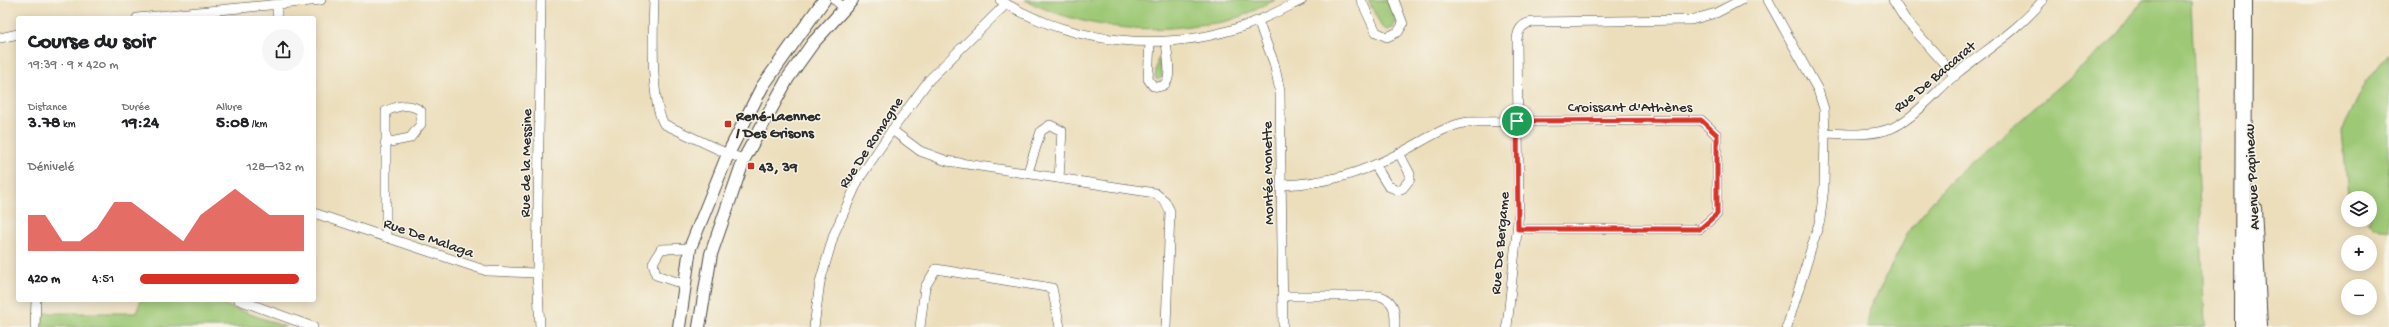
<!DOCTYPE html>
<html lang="fr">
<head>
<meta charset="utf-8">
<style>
	body { margin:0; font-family:"Gochi Hand",sans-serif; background:#f6f6f6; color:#202124; height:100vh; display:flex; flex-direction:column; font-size:15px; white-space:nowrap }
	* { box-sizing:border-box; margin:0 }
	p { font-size:13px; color:#757577 }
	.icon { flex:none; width:22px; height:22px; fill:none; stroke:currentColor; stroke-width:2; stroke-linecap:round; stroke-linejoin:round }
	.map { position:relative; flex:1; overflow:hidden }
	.drawer { position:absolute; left:16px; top:16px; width:300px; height:286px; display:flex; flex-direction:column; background:#fff; border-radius:4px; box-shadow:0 2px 10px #0003 }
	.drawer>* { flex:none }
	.fabs { position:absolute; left:2341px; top:191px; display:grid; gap:8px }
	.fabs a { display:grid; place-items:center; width:36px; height:36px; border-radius:50%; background:#fff; box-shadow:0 2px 10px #0003; font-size:20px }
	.pin { position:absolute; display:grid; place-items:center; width:34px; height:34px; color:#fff; margin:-17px; border:2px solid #fff; border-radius:50%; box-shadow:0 1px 4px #0007 }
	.round { display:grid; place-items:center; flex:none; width:42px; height:42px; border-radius:21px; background:#f6f6f6 }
	.head { display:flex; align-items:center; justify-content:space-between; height:68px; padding:0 12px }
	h1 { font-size:22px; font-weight:700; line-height:30px }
	.figures { display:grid; grid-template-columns:repeat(3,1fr); gap:6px; height:68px; padding:4px 12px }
	.figures div { display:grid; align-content:center }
	.figures b { font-size:17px; font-weight:700 }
	.figures small { font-size:11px; font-weight:400 }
	.figures p { font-size:11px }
	.chart { height:112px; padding:8px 12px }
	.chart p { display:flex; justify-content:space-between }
	.chart svg { width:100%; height:72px; margin-top:4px; fill:#d93025; opacity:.7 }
	ul { padding:0 12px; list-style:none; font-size:13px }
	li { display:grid; grid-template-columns:64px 48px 1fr; align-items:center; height:30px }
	li i { height:10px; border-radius:5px; background:#d93025 }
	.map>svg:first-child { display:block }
	.green { fill:#9dc875; stroke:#647a50 }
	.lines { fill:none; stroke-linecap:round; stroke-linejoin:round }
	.street-casing { stroke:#484641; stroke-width:10 }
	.secondary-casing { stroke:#484641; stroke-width:14 }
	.highway-casing { stroke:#484641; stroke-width:18 }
	.street { stroke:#fff; stroke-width:9 }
	.secondary { stroke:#fff; stroke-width:12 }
	.highway { stroke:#fff; stroke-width:16 }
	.route-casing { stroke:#fff; stroke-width:8 }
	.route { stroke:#d93025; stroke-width:5 }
	.poi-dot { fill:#c8321e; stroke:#f7f3e8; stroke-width:1.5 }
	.labels { text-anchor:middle; stroke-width:3; stroke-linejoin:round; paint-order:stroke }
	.street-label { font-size:15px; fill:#2b2b2b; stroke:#f7f3e8 }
	.poi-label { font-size:15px; font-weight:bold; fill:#2b2b2b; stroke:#f7f3e8; text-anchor:start }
</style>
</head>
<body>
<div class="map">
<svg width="2389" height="327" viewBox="0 0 2389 327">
	<rect width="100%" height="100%" fill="#f7f3e8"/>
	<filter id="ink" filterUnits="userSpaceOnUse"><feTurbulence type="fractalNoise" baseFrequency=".025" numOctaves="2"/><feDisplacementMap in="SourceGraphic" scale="8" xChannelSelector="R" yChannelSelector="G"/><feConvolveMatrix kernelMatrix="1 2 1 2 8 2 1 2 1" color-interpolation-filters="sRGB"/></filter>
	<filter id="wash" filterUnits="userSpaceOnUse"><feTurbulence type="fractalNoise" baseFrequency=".012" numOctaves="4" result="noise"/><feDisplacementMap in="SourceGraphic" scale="16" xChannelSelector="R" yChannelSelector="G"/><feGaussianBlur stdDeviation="0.9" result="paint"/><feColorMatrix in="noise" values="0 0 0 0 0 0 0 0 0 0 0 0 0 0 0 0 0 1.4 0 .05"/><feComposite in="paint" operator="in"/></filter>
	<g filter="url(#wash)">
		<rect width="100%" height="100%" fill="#ecdebb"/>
		<g class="green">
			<path d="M1025,0H1275C1260,7 1245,16 1230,20C1220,23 1208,24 1197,25C1138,34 1080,27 1025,0Z"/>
			<polygon points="1368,0 1387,0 1396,20 1393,28 1387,30 1381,26"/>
			<polygon points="2143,0 2191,0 2205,327 1867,327 1870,308 1911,227 1949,182 2112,41"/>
			<polygon points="2389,53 2389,231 2374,228 2367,220 2370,220 2370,198 2350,198 2348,195 2342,131 2366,82"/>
			<polygon points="1159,58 1162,77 1158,80 1155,78 1157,61"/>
			<polygon points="141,300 211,300 286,327 42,327 42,313 136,313"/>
		</g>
	</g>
	<g filter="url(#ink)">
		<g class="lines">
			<g class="street-casing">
				<g id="street">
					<path d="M654,0C653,29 650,102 664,124L728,154L744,159"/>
					<polyline points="835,0 844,8"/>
					<path d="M1000,0C1072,45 1165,53 1244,26C1264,19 1283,9 1302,0"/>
					<polyline points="1361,0 1376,32 1387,37 1398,32 1403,24 1394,0"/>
					<polyline points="1768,0 1818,90 1824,109 1825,133 1824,187 1820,220 1787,327"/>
					<polyline points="1893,0 1905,19 1955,76"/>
					<polyline points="137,18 321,0"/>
					<polyline points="277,18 277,4"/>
					<polyline points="1258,21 1274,63 1280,91 1283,327"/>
					<polyline points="0,38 18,34"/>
					<path d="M1150,42L1148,79L1153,86C1177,92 1167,56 1166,42"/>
					<polyline points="892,130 920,151 947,161 1155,193 1165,201 1170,211 1166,327"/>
					<path d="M1825,133C1847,134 1872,136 1892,128C1916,117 1935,92 1955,75C1984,51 2019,30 2043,0"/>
					<path d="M385,143L410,138L421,124V111C409,102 398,106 386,111V237"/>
					<polyline points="1375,165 1388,186 1398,190 1403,188 1410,179 1410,174 1399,153"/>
					<polyline points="1028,172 1041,131 1050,125 1062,131 1059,178"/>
					<path d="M1281,185C1327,183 1357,175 1398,154C1421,143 1443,126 1468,122L1701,120L1717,135V214L1700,229H1518"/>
					<polyline points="314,213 487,271 537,273"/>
					<polyline points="686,285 656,275 653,263 661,249 690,248"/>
					<path d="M1283,296H1380C1396,301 1395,313 1395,327"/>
					<polyline points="239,300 313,327"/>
					<polyline points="35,327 36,300"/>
					<polyline points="540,327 537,273 541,0"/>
					<polyline points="814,327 820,282 834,234 859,179 892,130 929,80 1006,4"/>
					<polyline points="920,327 925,287 936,269 1052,288 1060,327"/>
					<path d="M1507,327L1519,212L1517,39C1518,29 1523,23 1533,22L1691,20L1716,13L1741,0"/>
				</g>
			</g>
			<g class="secondary-casing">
				<g id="secondary">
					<polyline points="679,327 690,248 728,154 762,87 824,0"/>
					<polyline points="699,327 711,254 744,159 788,78 813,43 852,0"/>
				</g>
			</g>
			<g class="highway-casing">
				<g id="highway">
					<polyline points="2253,208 2259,327"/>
					<polyline points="2243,327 2244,0"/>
				</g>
			</g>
			<use href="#street" class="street"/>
			<use href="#secondary" class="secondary"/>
			<use href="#highway" class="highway"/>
		</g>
	</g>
	<g class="lines" filter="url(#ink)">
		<g class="route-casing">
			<polygon id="route" points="1701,120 1717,135 1717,214 1700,229 1518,229 1517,121"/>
		</g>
		<use href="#route" class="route"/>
	</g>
	<g class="poi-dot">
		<rect x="724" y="120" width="8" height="8" rx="2"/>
		<rect x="747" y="162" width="8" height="8" rx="2"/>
	</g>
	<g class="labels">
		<g class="street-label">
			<text transform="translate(1934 76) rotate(-40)" y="5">Rue De Baccarat</text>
			<text x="1630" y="111">Croissant d'Athènes</text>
			<text transform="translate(870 142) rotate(-57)" y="5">Rue De Romagne</text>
			<text transform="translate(525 163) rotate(-89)" y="5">Rue de la Messine</text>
			<text transform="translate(1267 173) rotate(-91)" y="5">Montée Monette</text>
			<text transform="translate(2251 177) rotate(-93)" y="5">Avenue Papineau</text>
			<text transform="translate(429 237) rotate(19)" y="5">Rue De Malaga</text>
			<text transform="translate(1499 243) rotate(-85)" y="5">Rue De Bergame</text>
		</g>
		<g class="poi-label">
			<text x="736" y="120">René-Laennec<tspan x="736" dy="17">/ Des Grisons</tspan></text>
			<text x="759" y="171">43, 39</text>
		</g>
	</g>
</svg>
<div class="fabs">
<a><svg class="icon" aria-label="layers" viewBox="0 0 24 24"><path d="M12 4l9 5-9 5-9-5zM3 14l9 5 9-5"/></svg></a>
<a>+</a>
<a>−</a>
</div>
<div class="pin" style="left:1517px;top:121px;background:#1e9e55"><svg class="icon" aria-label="arrive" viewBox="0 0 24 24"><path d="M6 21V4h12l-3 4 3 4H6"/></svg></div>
<section class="drawer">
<div class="head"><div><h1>Course du soir</h1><p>19:39 · 9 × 420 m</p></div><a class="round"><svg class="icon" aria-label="share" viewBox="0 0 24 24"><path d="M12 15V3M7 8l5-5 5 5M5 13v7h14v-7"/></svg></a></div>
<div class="figures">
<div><p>Distance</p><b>3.78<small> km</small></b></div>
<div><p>Durée</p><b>19:24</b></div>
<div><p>Allure</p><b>5:08<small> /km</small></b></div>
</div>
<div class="chart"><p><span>Dénivelé</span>128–132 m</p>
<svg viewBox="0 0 160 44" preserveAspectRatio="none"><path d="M0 44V22L10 22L20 38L30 38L40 30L50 14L60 14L70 22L80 30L90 38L100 22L110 14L120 6L130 14L140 22L150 22L160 22V44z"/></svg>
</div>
<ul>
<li><b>420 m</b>4:51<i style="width:97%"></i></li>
</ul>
</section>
</div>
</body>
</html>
